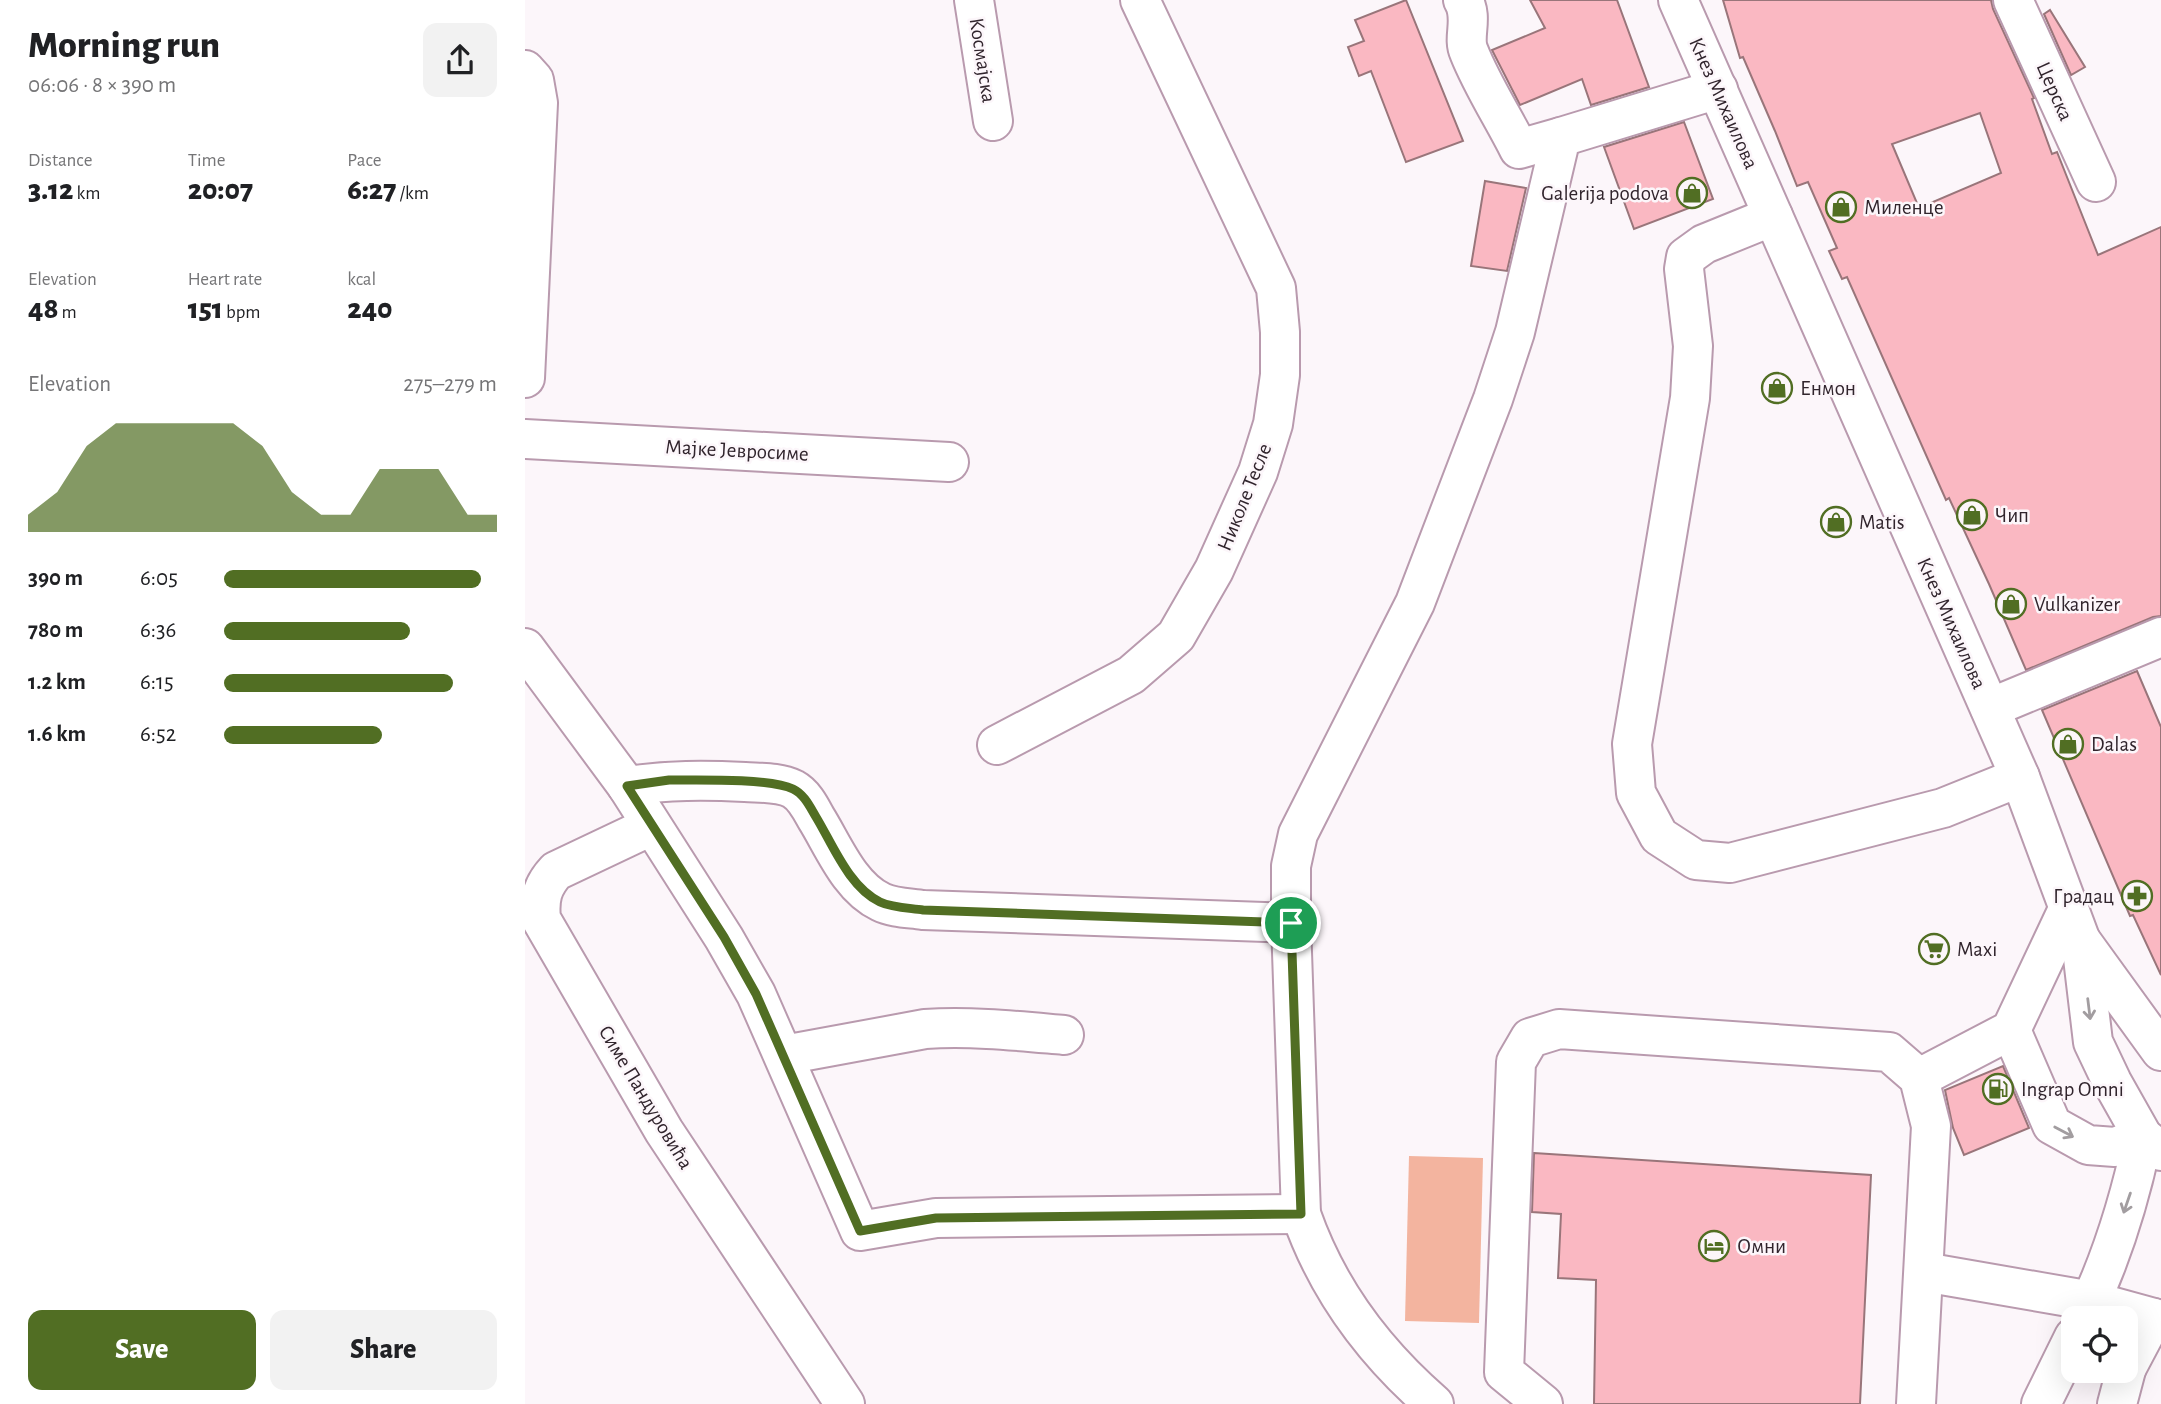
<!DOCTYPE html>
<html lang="en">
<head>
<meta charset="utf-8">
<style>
	body { margin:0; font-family:"Alegreya Sans",sans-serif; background:#f2f2f2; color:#202124; height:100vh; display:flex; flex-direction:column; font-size:26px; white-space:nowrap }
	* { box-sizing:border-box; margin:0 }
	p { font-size:23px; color:#757577 }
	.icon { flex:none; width:38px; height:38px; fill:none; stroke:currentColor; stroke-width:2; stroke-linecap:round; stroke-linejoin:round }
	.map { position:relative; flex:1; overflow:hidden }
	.sheet { display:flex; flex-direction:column; background:#fff; width:525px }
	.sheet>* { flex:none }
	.controls { position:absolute; left:1536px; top:1306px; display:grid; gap:14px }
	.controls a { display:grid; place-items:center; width:77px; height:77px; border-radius:14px; background:#fff; box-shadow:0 7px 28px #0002; font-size:35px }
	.pin { position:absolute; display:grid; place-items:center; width:60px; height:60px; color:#fff; margin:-30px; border:4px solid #fff; border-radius:50%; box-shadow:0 2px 7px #0007 }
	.round { display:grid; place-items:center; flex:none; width:74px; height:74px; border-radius:14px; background:#f2f2f2 }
	.head { display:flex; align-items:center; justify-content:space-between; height:119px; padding:0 28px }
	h1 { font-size:38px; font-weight:800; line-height:52px }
	.metrics { display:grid; grid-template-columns:repeat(3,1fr); gap:10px; height:119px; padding:7px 28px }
	.metrics div { display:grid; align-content:center }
	.metrics b { font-size:30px; font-weight:800 }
	.metrics small { font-size:19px; font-weight:400 }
	.metrics p { font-size:19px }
	.chart { height:196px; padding:14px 28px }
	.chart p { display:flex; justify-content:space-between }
	.chart svg { width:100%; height:126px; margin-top:7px; fill:#516e23; opacity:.7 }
	.cta { display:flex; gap:14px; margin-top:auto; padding:14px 28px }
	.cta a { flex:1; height:80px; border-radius:14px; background:#516e23; color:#fff; font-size:28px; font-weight:800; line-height:80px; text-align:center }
	.cta a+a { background:#f2f2f2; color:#202124 }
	ul { padding:0 28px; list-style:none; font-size:23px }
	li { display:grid; grid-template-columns:112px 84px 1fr; align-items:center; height:52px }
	li i { height:18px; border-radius:9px; background:#516e23 }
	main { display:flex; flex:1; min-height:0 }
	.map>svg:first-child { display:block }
	.green { fill:#f3b49f }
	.building { fill:#fab8c2; stroke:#99757a; stroke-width:2; fill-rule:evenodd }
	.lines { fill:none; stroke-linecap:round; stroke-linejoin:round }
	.minor-casing { stroke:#b99aae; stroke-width:42 }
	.major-casing { stroke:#b99aae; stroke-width:42 }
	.minor { stroke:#fff; stroke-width:38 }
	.major { stroke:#fff; stroke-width:38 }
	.oneway { stroke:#a29da0 }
	.route-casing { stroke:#fff; stroke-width:14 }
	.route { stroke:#516e23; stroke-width:9 }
	.labels { text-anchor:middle; stroke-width:5; stroke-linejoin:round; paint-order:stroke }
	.street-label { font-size:21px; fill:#31252d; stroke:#fcf6fa }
	.poi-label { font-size:21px; fill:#31252d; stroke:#fcf6fa; text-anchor:start }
</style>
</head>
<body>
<main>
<section class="sheet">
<div class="head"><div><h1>Morning run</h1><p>06:06 · 8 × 390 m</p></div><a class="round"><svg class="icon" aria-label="share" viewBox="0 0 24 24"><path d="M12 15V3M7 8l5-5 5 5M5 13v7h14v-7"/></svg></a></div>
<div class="metrics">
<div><p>Distance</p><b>3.12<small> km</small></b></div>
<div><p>Time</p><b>20:07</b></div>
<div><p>Pace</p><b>6:27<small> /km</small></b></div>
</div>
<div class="metrics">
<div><p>Elevation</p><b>48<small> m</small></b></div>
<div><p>Heart rate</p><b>151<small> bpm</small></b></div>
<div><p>kcal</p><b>240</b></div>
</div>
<div class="chart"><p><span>Elevation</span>275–279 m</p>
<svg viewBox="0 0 160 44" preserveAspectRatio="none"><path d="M0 44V38L10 30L20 14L30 6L40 6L50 6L60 6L70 6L80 14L90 30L100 38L110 38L120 22L130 22L140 22L150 38L160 38V44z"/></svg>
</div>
<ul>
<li><b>390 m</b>6:05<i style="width:94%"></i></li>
<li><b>780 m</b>6:36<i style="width:68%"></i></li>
<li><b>1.2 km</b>6:15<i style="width:84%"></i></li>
<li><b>1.6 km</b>6:52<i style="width:58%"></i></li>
</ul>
<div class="cta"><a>Save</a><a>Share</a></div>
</section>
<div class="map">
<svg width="1636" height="1404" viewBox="0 0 1636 1404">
	<rect width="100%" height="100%" fill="#fcf6fa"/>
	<polygon class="green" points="884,1156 958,1158 954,1323 880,1321"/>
	<g class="building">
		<polygon points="881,0 938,141 881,162 846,71 834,76 823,47 839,41 830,20"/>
		<polygon points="1005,0 1092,0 1124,87 1066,105 1057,79 995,105 967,50 1020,28"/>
		<path d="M1198,0H1466L1468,9L1509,98L1507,99L1527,154L1532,152L1573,255L1636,227V616L1628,617L1501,670L1464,584L1424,498L1421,500L1322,277L1317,279L1304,251L1312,248L1283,182L1272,186L1250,131L1218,57L1215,58ZM1455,113L1476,173L1394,208L1367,144Z"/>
		<polygon points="1525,10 1560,67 1546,75 1519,14"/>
		<polygon points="1159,122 1188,199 1109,229 1079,147"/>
		<polygon points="960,181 1001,188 982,271 946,266"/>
		<polygon points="1612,671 1636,727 1636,975 1608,915 1605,916 1517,710"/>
		<polygon points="1478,1066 1504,1128 1439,1155 1428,1128 1420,1090"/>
		<polygon points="1009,1153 1346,1175 1335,1404 1069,1404 1071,1280 1033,1278 1036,1214 1007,1212"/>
	</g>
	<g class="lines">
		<g class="minor-casing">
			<g id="minor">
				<polyline points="449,0 468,121"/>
				<path d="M938,0C949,18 937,37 944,52C957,85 978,117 994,149L1036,137"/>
				<polyline points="1488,0 1571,182"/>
				<polyline points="0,70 9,80 13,103 0,378"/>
				<polyline points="1248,216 1179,244 1161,257 1159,269 1168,346 1165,398 1107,744 1111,793 1134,836 1171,860 1205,863 1418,808 1495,777"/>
				<polyline points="0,439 424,462"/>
				<polyline points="0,648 102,786 199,938 231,994 335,1231 411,1218 776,1214"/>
				<polyline points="1465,708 1636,637"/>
				<polyline points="472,745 606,675 651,636 689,570 733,472 748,424 755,375 755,332 751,288 615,0"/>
				<path d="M102,786C145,780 178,780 220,782C235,783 254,782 268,789C279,795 285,807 291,818C308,845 324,887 356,902C368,908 385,908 398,910L766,923"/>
				<path d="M126,826L31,871C17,886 14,899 16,919L139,1131L320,1404"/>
				<polyline points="1486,1030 1527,1125 1563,1145 1590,1147 1618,1137"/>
				<path d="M259,1055L400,1029C447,1026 493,1031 539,1035"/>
				<polyline points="1394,1078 1486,1030 1544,907"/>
				<polyline points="1399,1272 1567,1301 1636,1320"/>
				<path d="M1558,1318C1586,1261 1605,1199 1618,1137"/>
				<polyline points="1601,1369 1628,1318"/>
				<path d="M909,1404C849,1352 802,1289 776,1214L766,923V866L773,834L890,603L968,399L990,332L1036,137L1193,89"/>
				<polyline points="1018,1404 979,1372 991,1062 1005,1038 1034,1029 1364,1052 1394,1078 1406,1126 1391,1404"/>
				<polyline points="1516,1404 1549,1337"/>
				<polyline points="1592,1404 1601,1370"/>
			</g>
		</g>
		<g class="major-casing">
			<g id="major">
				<polyline points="1153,0 1495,777 1556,941 1568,1042 1587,1082 1618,1137 1636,1151"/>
				<polyline points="1557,942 1636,1051"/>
			</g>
		</g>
		<use href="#minor" class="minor"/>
		<use href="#major" class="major"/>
	</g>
	<defs><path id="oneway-shaft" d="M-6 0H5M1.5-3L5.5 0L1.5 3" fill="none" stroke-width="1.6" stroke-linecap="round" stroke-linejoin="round" transform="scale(1.75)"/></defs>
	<g class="oneway">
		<use href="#oneway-shaft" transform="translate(1564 1009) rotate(83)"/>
		<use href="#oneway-shaft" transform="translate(1539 1132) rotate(28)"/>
		<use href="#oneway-shaft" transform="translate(1602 1203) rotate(109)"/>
	</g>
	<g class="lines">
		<g class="route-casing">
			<path id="route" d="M144,780C172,780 245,778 268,789C279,794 285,807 291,817C308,845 324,887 355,902C368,908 385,908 398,910L766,923L776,1214L411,1218L335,1231L231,994L199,937L102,786Z"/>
		</g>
		<use href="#route" class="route"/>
	</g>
	<defs>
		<g id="shop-ring" transform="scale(1.575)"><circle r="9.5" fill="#fcf6fa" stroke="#516e23" stroke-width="1.5"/><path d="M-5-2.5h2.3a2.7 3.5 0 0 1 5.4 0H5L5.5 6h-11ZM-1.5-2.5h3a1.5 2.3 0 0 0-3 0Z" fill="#516e23"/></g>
		<g id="pharmacy-ring" transform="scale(1.575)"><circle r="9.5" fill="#fcf6fa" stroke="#516e23" stroke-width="1.5"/><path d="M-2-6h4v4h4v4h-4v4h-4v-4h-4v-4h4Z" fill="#516e23"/></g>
		<g id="supermarket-ring" transform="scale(1.575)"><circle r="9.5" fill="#fcf6fa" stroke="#516e23" stroke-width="1.5"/><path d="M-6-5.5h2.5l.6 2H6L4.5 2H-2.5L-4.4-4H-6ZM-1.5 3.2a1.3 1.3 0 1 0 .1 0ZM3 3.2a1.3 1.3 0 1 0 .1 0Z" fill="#516e23"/></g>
		<g id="fuel-ring" transform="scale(1.575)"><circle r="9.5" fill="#fcf6fa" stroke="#516e23" stroke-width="1.5"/><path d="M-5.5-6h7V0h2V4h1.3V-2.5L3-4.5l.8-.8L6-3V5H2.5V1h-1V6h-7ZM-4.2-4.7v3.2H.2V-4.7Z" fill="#516e23"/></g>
		<g id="hotel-ring" transform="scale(1.575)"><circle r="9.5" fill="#fcf6fa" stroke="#516e23" stroke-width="1.5"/><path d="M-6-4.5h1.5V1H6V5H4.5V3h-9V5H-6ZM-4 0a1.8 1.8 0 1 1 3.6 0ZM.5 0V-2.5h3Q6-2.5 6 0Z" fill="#516e23"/></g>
	</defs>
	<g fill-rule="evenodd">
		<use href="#shop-ring" x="1167" y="193"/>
		<use href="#shop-ring" x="1316" y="207"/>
		<use href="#shop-ring" x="1252" y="388"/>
		<use href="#shop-ring" x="1447" y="515"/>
		<use href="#shop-ring" x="1311" y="522"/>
		<use href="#shop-ring" x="1486" y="604"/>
		<use href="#shop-ring" x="1543" y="744"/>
		<use href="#pharmacy-ring" x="1612" y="896"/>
		<use href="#supermarket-ring" x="1409" y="949"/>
		<use href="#fuel-ring" x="1473" y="1089"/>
		<use href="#hotel-ring" x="1189" y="1246"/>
	</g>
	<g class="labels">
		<g class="street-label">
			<text transform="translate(458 60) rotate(81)" y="7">Космајска</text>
			<text transform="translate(1530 91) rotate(66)" y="7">Церска</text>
			<text transform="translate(1199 103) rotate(66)" y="7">Кнез Михаилова</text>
			<text transform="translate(212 450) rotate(3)" y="7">Мајке Јевросиме</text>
			<text transform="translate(719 497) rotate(-68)" y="7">Николе Тесле</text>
			<text transform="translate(1427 623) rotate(66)" y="7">Кнез Михаилова</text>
			<text transform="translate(121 1097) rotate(59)" y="7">Симе Пандуровића</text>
		</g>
		<g class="poi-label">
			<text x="1144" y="200" text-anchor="end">Galerija podova</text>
			<text x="1339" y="214">Миленце</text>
			<text x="1275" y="395">Енмон</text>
			<text x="1470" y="522">Чип</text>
			<text x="1334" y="529">Matis</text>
			<text x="1509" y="611">Vulkanizer</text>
			<text x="1566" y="751">Dalas</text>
			<text x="1589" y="903" text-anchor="end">Градац</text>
			<text x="1432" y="956">Maxi</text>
			<text x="1496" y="1096">Ingrap Omni</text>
			<text x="1212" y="1253">Омни</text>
		</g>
	</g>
</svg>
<div class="controls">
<a><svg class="icon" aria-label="locate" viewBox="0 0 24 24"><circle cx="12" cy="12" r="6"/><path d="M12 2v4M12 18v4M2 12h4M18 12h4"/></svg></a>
</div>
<div class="pin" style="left:766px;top:923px;background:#1e9e55"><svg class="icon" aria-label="arrive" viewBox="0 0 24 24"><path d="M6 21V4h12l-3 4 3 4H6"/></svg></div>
</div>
</main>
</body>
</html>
